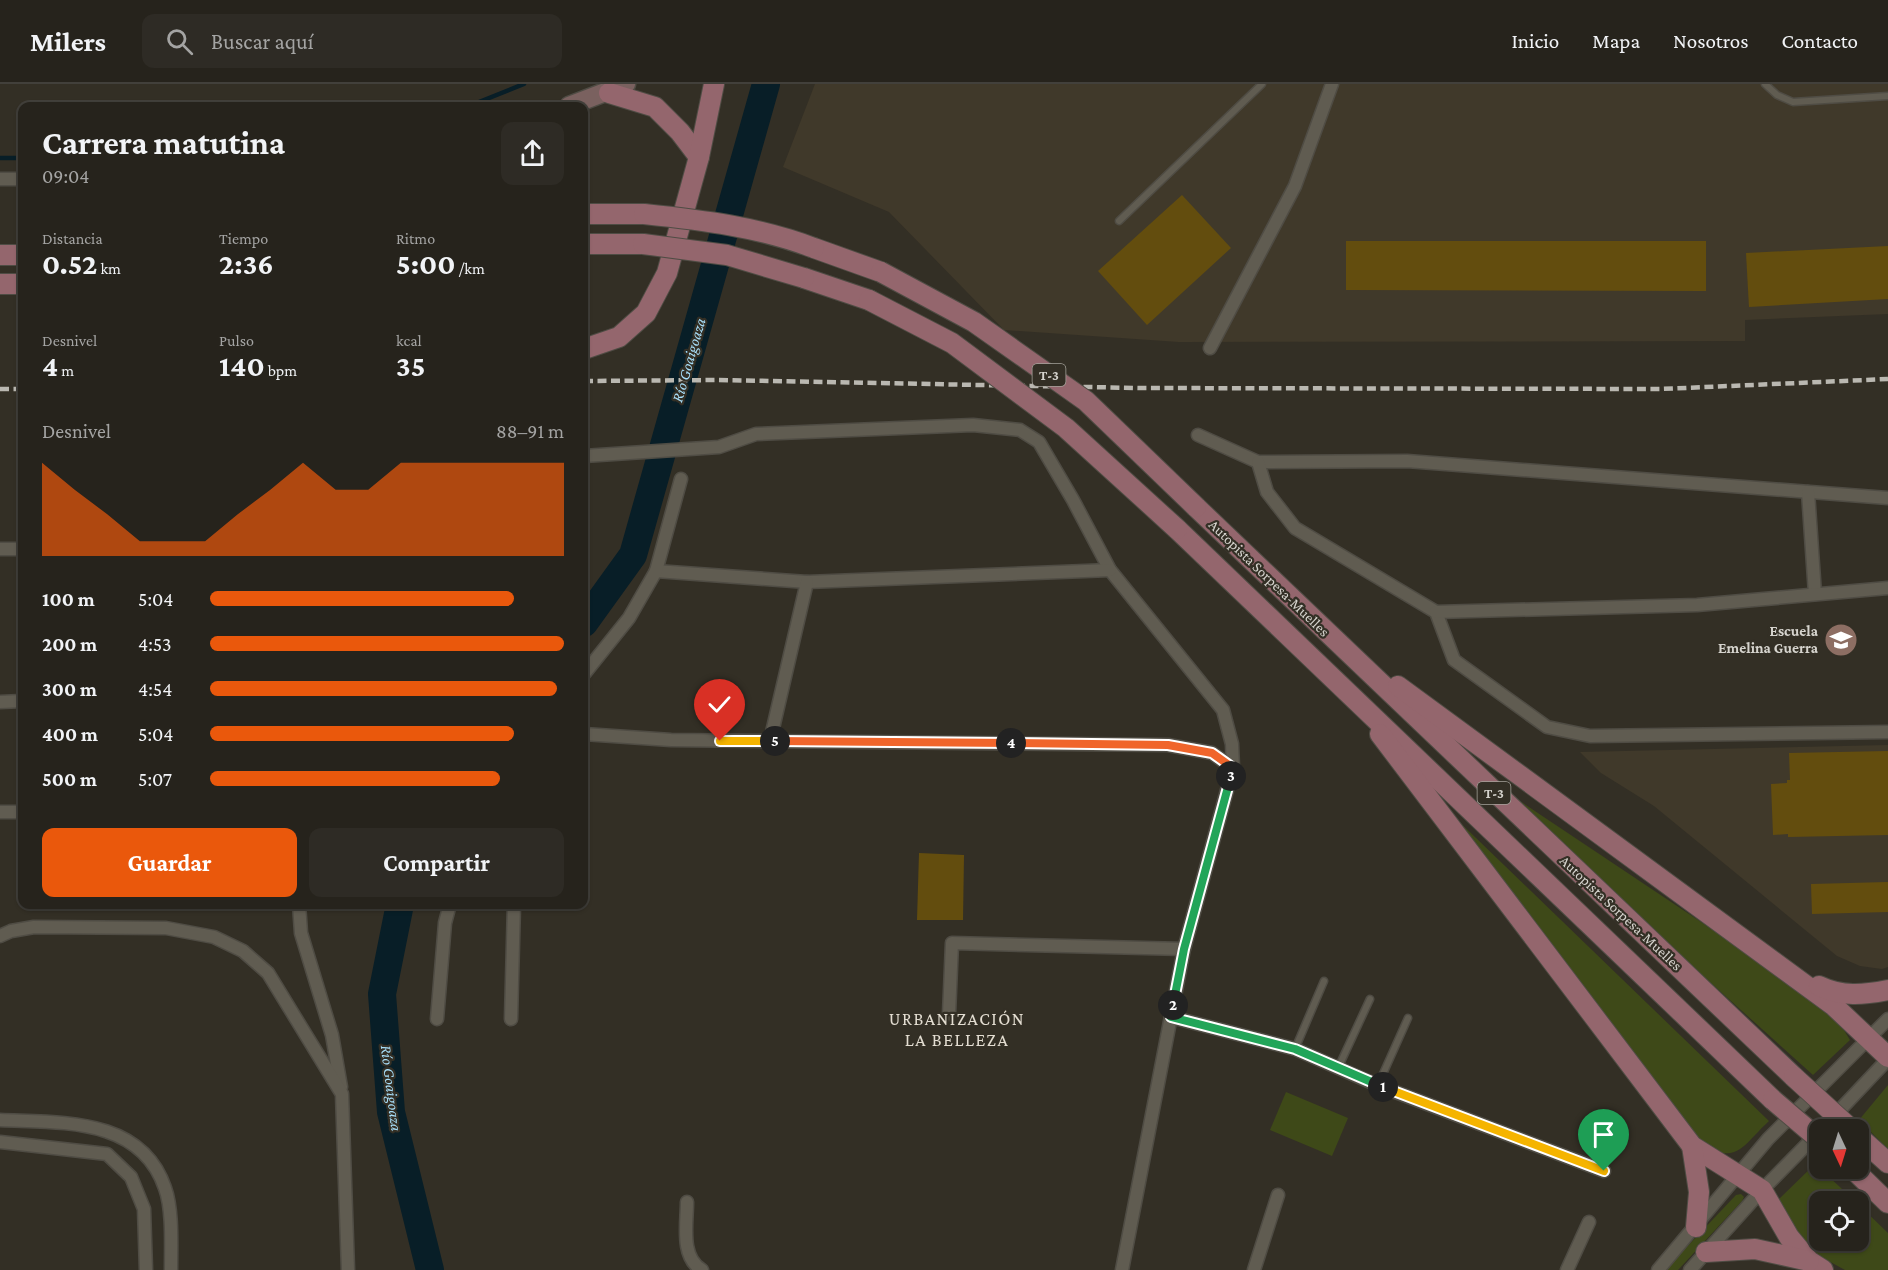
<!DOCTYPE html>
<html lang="es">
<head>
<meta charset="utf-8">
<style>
	body { margin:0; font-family:"Crimson Pro",serif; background:#2e2b25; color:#f1f3f6; height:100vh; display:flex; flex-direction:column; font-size:22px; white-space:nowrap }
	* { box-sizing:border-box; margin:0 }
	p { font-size:20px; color:#a4a4a3 }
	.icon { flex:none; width:33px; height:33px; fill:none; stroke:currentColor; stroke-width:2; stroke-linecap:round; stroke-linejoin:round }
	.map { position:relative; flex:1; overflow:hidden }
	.drawer { position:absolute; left:18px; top:18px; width:570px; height:807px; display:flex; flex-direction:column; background:#26231c; border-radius:12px; box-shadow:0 2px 4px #0004,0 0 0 2px #42403b }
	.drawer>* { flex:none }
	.needle { width:39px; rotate:176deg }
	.fabs { position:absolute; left:1809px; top:1035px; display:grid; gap:12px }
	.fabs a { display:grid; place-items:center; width:60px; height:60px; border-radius:12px; background:#26231c; box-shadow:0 2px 4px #0004,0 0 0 2px #42403b; font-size:30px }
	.pin { position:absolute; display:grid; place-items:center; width:51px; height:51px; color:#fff; margin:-62px -26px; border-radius:50% 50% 50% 0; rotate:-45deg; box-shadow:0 0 6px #0007 }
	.pin .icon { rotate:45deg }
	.km { position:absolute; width:30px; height:30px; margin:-15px; border-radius:50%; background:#222; color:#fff; font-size:16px; line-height:30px; text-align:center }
	.round { display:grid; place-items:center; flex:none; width:63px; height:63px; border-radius:12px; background:#2e2b25 }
	.overview { display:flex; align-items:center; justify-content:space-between; height:102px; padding:0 24px }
	h1 { font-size:33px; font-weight:700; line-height:45px }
	.figures { display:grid; grid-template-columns:repeat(3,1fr); gap:9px; height:102px; padding:6px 24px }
	.figures div { display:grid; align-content:center }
	.figures b { font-size:30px; font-weight:700 }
	.figures small { font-size:16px; font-weight:400 }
	.figures p { font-size:16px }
	.chart { height:168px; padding:12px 24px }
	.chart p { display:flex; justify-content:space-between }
	.chart svg { width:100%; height:108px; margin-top:6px; fill:#ea580c; opacity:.7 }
	.action { display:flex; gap:12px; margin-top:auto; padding:12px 24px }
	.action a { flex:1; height:69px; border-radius:12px; background:#ea580c; color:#fff; font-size:24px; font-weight:700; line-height:69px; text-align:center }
	.action a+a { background:#2e2b25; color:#f1f3f6 }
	ul { padding:0 24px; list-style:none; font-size:20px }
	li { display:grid; grid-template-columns:96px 72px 1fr; align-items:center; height:45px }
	li i { height:15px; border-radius:8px; background:#ea580c }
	header { display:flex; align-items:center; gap:36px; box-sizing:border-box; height:84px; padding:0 30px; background:#26231c; border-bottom:2px solid #42403b }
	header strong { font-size:28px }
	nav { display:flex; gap:33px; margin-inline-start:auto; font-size:21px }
	.search { width:420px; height:54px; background:#2e2b25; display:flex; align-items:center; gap:15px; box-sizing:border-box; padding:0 21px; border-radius:12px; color:#a4a4a3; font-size:22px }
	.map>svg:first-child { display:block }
	.built { fill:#40392a }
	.green { fill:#3e4918 }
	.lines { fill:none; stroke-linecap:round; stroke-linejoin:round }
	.stream { stroke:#081e27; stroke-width:4.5 }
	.river { stroke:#081e27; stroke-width:28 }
	.building { fill:#634d0e }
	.service-casing { stroke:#4f4c44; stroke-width:9 }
	.minor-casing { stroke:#4f4c44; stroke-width:15 }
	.secondary-casing { stroke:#4f4c44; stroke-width:21 }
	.primary-casing { stroke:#4f4c44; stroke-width:22 }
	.service { stroke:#605c51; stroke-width:6 }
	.minor { stroke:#605c51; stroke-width:12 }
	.secondary { stroke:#7a615f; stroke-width:18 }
	.primary { stroke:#94666d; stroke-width:20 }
	.rail { stroke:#bab8b1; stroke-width:4.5; stroke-dasharray:9 4.5; stroke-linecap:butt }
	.primary-bridge-casing { stroke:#4f4c44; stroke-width:22; stroke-linecap:butt }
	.primary-bridge { stroke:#94666d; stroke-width:20 }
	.split-1-casing { stroke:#fff; stroke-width:12 }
	.split-2-casing { stroke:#fff; stroke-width:12 }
	.split-3-casing { stroke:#fff; stroke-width:12 }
	.split-4-casing { stroke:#fff; stroke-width:12 }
	.split-5-casing { stroke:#fff; stroke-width:12 }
	.split-6-casing { stroke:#fff; stroke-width:12 }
	.split-1 { stroke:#f5b400; stroke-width:8 }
	.split-2 { stroke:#22a559; stroke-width:8 }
	.split-3 { stroke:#22a559; stroke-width:8 }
	.split-4 { stroke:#f0652b; stroke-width:8 }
	.split-5 { stroke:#f0652b; stroke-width:8 }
	.split-6 { stroke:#f5b400; stroke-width:8 }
	.labels { text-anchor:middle; stroke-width:4.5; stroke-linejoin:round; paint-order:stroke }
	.shield { fill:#332f25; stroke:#a5a29b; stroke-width:1.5 }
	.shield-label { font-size:14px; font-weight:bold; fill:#d6d4ce }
	.street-label { font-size:15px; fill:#d6d4ce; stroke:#332f25 }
	.poi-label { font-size:15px; font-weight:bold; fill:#d6d4ce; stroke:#332f25; text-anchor:end }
	.water-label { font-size:16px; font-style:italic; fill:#a8dffa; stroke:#332f25 }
	.quarter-label { font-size:18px; letter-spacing:1.5px; fill:#e3ddd1; stroke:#332f25 }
</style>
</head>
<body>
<header>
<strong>Milers</strong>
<div class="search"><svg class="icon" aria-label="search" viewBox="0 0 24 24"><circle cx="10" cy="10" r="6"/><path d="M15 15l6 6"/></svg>Buscar aquí</div>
<nav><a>Inicio</a><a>Mapa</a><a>Nosotros</a><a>Contacto</a></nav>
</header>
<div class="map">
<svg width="1888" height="1186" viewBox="0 0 1888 1186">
	<rect width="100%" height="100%" fill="#332f25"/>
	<g class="built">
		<polygon points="815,0 1888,0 1888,230 1745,236 1745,257 1179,258 1004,246 889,128 783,83"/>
		<polygon points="1888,661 1888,883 1882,885 1860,882 1837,872 1654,722 1601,689 1580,668"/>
	</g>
	<g class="green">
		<polygon points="1478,689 1791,898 1839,938 1850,956 1813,991"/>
		<path d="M1446,725L1769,1037C1739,1065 1741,1078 1698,1063Z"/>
		<polygon points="1888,1001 1888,1065 1859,1036"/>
		<polygon points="1286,1008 1348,1034 1332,1072 1270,1046"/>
		<polygon points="1815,1080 1855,1117 1820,1118 1820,1156 1858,1156 1859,1121 1888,1149 1888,1186 1845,1186 1814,1169 1799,1156 1778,1121 1779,1115"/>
		<polygon points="1741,1110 1744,1113 1742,1117 1678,1186 1665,1186 1736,1111"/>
	</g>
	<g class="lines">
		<g class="stream">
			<polyline points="469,22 524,0"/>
			<polyline points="0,74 22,74"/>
		</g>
		<g class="river">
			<polyline points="584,539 633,471 766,0"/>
			<polyline points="400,820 382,910 391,1028 430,1186"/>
		</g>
	</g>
	<g class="building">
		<polygon points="1182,111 1231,164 1147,241 1098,187"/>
		<polygon points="1346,157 1706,157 1706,207 1346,206"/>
		<polygon points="1888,162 1888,215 1749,223 1746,169"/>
		<polygon points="1888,667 1888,751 1788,753 1788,750 1773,751 1771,700 1787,699 1787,696 1790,696 1789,669"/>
		<polygon points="919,769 964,771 963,836 917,836"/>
		<polygon points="1888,798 1888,828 1812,830 1811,800"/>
	</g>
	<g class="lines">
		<g class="service-casing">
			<g id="service">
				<polyline points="1765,0 1777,11 1793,18 1888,12"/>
				<polyline points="1119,137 1262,0"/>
				<polyline points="1295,965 1324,897"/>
				<polyline points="1339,982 1370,915"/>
				<polyline points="1378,1001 1408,934"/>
			</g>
		</g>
		<g class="minor-casing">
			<g id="minor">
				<polyline points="0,95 22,95"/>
				<polyline points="1210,264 1295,102 1332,0"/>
				<polyline points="1198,351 1258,378 1407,377 1888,414"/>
				<polyline points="584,372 719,363 756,350 973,341 1020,346 1039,358 1073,416 1110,486 1223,626 1232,660 1233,684 1184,865 1122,1186"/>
				<polyline points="1258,378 1267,408 1295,444 1436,528 1454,576 1547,643 1590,652 1888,648"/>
				<polyline points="1808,408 1815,510"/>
				<polyline points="0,465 22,465"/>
				<polyline points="656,487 807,498 1110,486"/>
				<polyline points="1436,528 1697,521 1888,504"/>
				<polyline points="584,590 629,534 656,487 681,395"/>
				<polyline points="0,618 22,617"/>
				<polyline points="584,650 671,656 1168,661 1212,669 1233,684"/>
				<polyline points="770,657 807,498"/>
				<polyline points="0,728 22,728"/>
				<polyline points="299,820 301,849 332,951 341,1003"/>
				<polyline points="0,852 11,847 34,843 166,844 214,853 243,867 268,889 342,1010 348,1186"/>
				<polyline points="949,930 952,859 1184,865"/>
				<polyline points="1171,933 1295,965 1377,1001 1604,1087"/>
				<polyline points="437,935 445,839 450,820"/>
				<polyline points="511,935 514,820"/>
				<path d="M0,1036C62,1039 141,1033 165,1104C173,1126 171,1162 171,1186"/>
				<polyline points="1821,1046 1888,975"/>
				<polyline points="0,1058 107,1070 131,1093 144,1125 146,1186"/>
				<path d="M687,1118C687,1140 680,1173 702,1186"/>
				<polyline points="1254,1186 1278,1111"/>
				<polyline points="1567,1186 1589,1138"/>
				<polyline points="1658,1186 1768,1055 1888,935"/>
				<polyline points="1690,1186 1762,1106 1818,1049"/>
			</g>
		</g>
		<g class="secondary-casing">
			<polyline id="secondary" points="569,22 626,0"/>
		</g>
		<g class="primary-casing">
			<g id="primary">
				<polyline points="609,9 655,23 680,48 699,73"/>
				<polyline points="584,130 644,130"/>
				<polyline points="584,160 643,160"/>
				<polyline points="814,164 881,188"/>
				<polyline points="0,171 22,171"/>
				<polyline points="804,194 869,216"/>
				<polyline points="0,200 22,200"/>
				<polyline points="584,265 619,253 646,229 667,189 699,73 714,0"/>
				<polyline points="1196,423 1794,993"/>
				<polyline points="1177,445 1773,1016"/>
				<polyline points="1398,602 1834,922 1888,973"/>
				<polyline points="1380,650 1692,1062 1762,1106 1789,1153 1809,1177 1823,1186"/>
				<path d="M1819,902C1842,913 1863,911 1888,906"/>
				<polyline points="1858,1052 1888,1079"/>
				<polyline points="1692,1062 1699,1108 1696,1143"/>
				<polyline points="1852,1084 1888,1119"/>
				<polyline points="1706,1168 1755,1165 1809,1177"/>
			</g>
		</g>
		<use href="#service" class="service"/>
		<use href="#minor" class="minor"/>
		<use href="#secondary" class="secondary"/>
		<use href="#primary" class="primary"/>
		<g class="rail">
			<polyline points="584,297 718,296 1139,304 1661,305 1888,295"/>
			<polyline points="0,305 22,305"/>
		</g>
		<g class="primary-bridge-casing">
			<g id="primary-bridge">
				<path d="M644,130C702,136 759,143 814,164"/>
				<polyline points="643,160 727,171 804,194"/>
				<polyline points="881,188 974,238 1086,317 1196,423"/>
				<polyline points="869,216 952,259 1066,344 1177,445"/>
				<polyline points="1794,993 1852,1046"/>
				<polyline points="1773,1016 1820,1056"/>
			</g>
		</g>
		<use href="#primary-bridge" class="primary-bridge"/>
	</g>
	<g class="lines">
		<g class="split-1-casing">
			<polyline id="split-1" points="1383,1003 1604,1087"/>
		</g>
		<g class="split-2-casing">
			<polyline id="split-2" points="1173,921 1171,933 1295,965 1383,1003"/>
		</g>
		<g class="split-3-casing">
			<polyline id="split-3" points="1173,921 1184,865 1231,692"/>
		</g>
		<g class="split-4-casing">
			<polyline id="split-4" points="1011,659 1168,661 1212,669 1233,684 1231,692"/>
		</g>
		<g class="split-5-casing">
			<polyline id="split-5" points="775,657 1011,659"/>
		</g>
		<g class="split-6-casing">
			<polyline id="split-6" points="720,657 775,657"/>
		</g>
		<use href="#split-1" class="split-1"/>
		<use href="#split-2" class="split-2"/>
		<use href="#split-3" class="split-3"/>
		<use href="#split-4" class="split-4"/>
		<use href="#split-5" class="split-5"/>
		<use href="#split-6" class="split-6"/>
	</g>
	<defs>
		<g id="school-disc" transform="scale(1.725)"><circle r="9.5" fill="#8d6e63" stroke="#332f25"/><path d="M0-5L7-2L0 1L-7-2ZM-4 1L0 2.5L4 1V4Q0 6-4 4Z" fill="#fff"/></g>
	</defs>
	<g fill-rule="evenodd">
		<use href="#school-disc" x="1841" y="556"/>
	</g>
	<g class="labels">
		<g class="shield">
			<rect x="1032.5" y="280" width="33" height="22" rx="4.5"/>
			<rect x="1477.5" y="698" width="33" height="22" rx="4.5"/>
		</g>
		<g class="shield-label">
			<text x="1049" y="296">T-3</text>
			<text x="1494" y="714">T-3</text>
		</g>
		<g class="street-label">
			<text transform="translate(1269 494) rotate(44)" y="5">Autopista Sorpesa-Muelles</text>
			<text transform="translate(1621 829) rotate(43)" y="5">Autopista Sorpesa-Muelles</text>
		</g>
		<g class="poi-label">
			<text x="1818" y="552">Escuela<tspan x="1818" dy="17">Emelina Guerra</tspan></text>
		</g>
		<g class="water-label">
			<text transform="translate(688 276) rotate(-74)" y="6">Río Goaigoaza</text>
			<text transform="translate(392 1004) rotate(83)" y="6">Río Goaigoaza</text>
		</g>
		<g class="quarter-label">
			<text x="957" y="941">URBANIZACIÓN<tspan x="957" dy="21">LA BELLEZA</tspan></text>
		</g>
	</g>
</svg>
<div class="fabs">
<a><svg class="needle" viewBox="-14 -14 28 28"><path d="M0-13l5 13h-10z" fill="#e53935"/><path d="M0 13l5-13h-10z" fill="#a4a4a3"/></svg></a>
<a><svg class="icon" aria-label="locate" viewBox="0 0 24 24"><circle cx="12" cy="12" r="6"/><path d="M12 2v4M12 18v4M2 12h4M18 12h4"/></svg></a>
</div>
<div class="pin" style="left:1604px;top:1087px;background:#1e9e55"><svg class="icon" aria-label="arrive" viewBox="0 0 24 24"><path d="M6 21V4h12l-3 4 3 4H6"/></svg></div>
<div class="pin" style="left:720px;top:657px;background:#d93025"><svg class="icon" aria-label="check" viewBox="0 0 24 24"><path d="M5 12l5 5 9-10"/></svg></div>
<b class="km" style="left:1383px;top:1003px">1</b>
<b class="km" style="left:1173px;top:921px">2</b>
<b class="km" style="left:1231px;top:692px">3</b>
<b class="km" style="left:1011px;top:659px">4</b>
<b class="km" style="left:775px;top:657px">5</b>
<section class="drawer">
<div class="overview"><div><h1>Carrera matutina</h1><p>09:04</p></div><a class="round"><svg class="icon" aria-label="share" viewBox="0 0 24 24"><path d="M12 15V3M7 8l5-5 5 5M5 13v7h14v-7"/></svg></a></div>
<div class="figures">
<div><p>Distancia</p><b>0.52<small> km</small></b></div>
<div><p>Tiempo</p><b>2:36</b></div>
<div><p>Ritmo</p><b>5:00<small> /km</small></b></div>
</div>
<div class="figures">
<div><p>Desnivel</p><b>4<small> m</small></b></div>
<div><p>Pulso</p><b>140<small> bpm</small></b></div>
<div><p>kcal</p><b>35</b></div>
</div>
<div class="chart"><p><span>Desnivel</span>88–91 m</p>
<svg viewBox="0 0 160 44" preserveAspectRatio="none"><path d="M0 44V6L10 17L20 27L30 38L40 38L50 38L60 27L70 17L80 6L90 17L100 17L110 6L120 6L130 6L140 6L150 6L160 6V44z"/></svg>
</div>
<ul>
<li><b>100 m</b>5:04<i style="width:86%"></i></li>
<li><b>200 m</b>4:53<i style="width:100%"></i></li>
<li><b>300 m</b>4:54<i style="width:98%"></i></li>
<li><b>400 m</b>5:04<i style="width:86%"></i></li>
<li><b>500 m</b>5:07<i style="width:82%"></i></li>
</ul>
<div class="action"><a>Guardar</a><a>Compartir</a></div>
</section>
</div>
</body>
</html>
